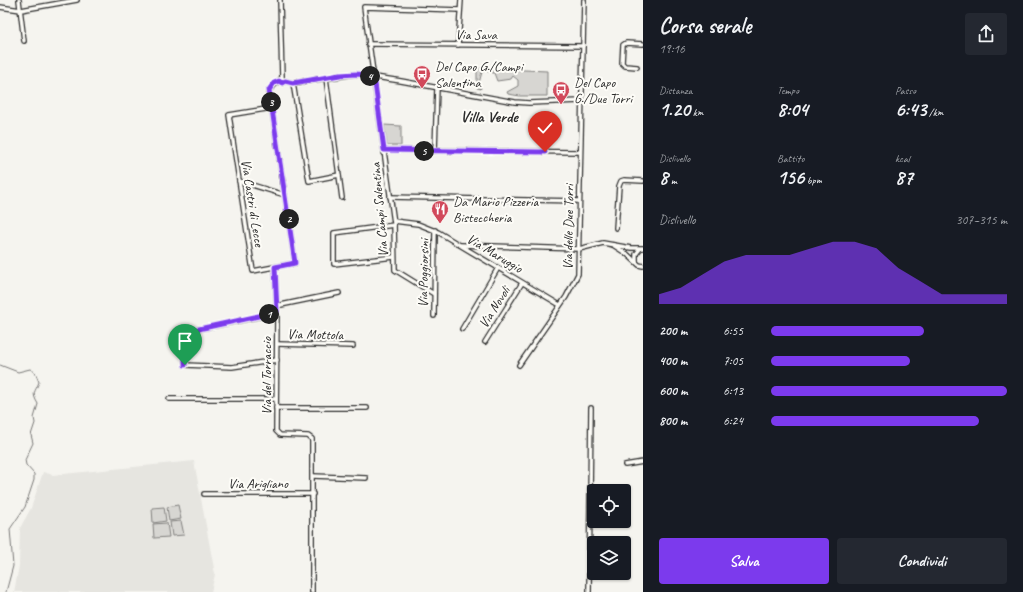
<!DOCTYPE html>
<html lang="it">
<head>
<meta charset="utf-8">
<style>
	body { margin:0; font-family:Caveat,sans-serif; background:#242831; color:#f1f3f6; height:100vh; display:flex; flex-direction:column; font-size:15px; white-space:nowrap }
	* { box-sizing:border-box; margin:0 }
	p { font-size:13px; color:#9ea1a6 }
	.icon { flex:none; width:22px; height:22px; fill:none; stroke:currentColor; stroke-width:2; stroke-linecap:round; stroke-linejoin:round }
	.map { position:relative; flex:1; overflow:hidden }
	.sheet { display:flex; flex-direction:column; background:#171b24; width:380px }
	.sheet>* { flex:none }
	.tools { position:absolute; left:587px; top:484px; display:grid; gap:8px }
	.tools a { display:grid; place-items:center; width:44px; height:44px; border-radius:4px; background:#171b24; box-shadow:0 1px 3px #0004; font-size:20px }
	.pin { position:absolute; display:grid; place-items:center; width:34px; height:34px; color:#fff; margin:-41px -17px; border-radius:50% 50% 50% 0; rotate:-45deg; box-shadow:0 0 4px #0007 }
	.pin .icon { rotate:45deg }
	.km { position:absolute; width:20px; height:20px; margin:-10px; border-radius:50%; background:#222; color:#fff; font-size:11px; line-height:20px; text-align:center }
	.round { display:grid; place-items:center; flex:none; width:42px; height:42px; border-radius:4px; background:#242831 }
	.head { display:flex; align-items:center; justify-content:space-between; height:68px; padding:0 16px }
	h1 { font-size:22px; font-weight:700; line-height:30px }
	.figures { display:grid; grid-template-columns:repeat(3,1fr); gap:6px; height:68px; padding:4px 16px }
	.figures div { display:grid; align-content:center }
	.figures b { font-size:20px; font-weight:700 }
	.figures small { font-size:11px; font-weight:400 }
	.figures p { font-size:11px }
	.chart { height:112px; padding:8px 16px }
	.chart p { display:flex; justify-content:space-between }
	.chart svg { width:100%; height:72px; margin-top:4px; fill:#7c3aed; opacity:.7 }
	.action { display:flex; gap:8px; margin-top:auto; padding:8px 16px }
	.action a { flex:1; height:46px; border-radius:4px; background:#7c3aed; color:#fff; font-size:16px; font-weight:700; line-height:46px; text-align:center }
	.action a+a { background:#242831; color:#f1f3f6 }
	ul { padding:0 16px; list-style:none; font-size:13px }
	li { display:grid; grid-template-columns:64px 48px 1fr; align-items:center; height:30px }
	li i { height:10px; border-radius:5px; background:#7c3aed }
	main { display:flex; flex:1; min-height:0 }
	.map>svg:first-child { display:block }
	.built { fill:#e6e5e0 }
	.green { fill:#d7d6d2; stroke:#81807e }
	.lines { fill:none; stroke-linecap:round; stroke-linejoin:round }
	.stream { stroke:#797877; stroke-width:1 }
	.street-casing { stroke:#2b2b2b; stroke-width:6 }
	.street { stroke:#fdfcf7; stroke-width:3.5 }
	.route-casing { stroke:#fff; stroke-width:8 }
	.route { stroke:#7c3aed; stroke-width:5 }
	.labels { text-anchor:middle; stroke-width:4; stroke-linejoin:round; paint-order:stroke }
	.street-label { font-size:14px; fill:#2b2b2b; stroke:#fdfcf7 }
	.poi-label { font-size:14px; fill:#2b2b2b; stroke:#fdfcf7; text-anchor:start }
	.quarter-label { font-size:16px; font-weight:bold; fill:#2b2b2b; stroke:#fdfcf7 }
</style>
</head>
<body>
<main>
<div class="map">
<svg width="643" height="592" viewBox="0 0 643 592">
	<rect width="100%" height="100%" fill="#f5f4ef"/>
	<filter id="ink" filterUnits="userSpaceOnUse"><feTurbulence type="fractalNoise" baseFrequency=".025" numOctaves="2"/><feDisplacementMap in="SourceGraphic" scale="8" xChannelSelector="R" yChannelSelector="G"/><feConvolveMatrix kernelMatrix="1 2 1 2 8 2 1 2 1" color-interpolation-filters="sRGB"/></filter>
	<g filter="url(#ink)">
		<polygon class="built" points="194,461 215,574 211,592 14,592 19,566 20,528 31,508 43,472 53,475"/>
		<g class="green">
			<polygon points="477,68 547,71 547,96 520,96 508,94 507,92 518,86 518,80 513,76 511,79 497,81 494,73 485,71 482,72 479,83 481,89 477,88"/>
			<polygon points="384,125 401,126 401,146 387,146"/>
			<polygon points="178,505 181,519 169,521 167,507"/>
			<polygon points="164,507 166,521 153,523 152,508"/>
			<polygon points="181,521 184,535 172,536 170,522"/>
			<polygon points="167,523 169,537 154,538 153,524"/>
		</g>
		<g class="lines">
			<path class="stream" d="M0,365L18,372L30,369L35,372L39,382C35,393 31,392 38,404L34,418L35,423L31,435L33,443L25,460L26,465L34,474V480L25,507L10,529L13,566L6,592"/>
			<g class="street-casing">
				<g id="street">
					<polyline points="19,0 24,41"/>
					<polyline points="280,0 282,78"/>
					<polyline points="0,7 21,10 77,0"/>
					<polyline points="368,44 583,46"/>
					<polyline points="458,45 461,0"/>
					<polyline points="637,67 625,66 622,63 623,45 626,43 643,44"/>
					<polyline points="326,78 342,198"/>
					<polyline points="279,81 282,83 285,81 293,83 356,74 401,81 515,102 529,103 581,101"/>
					<polyline points="293,83 309,181 339,175"/>
					<polyline points="272,108 229,115 253,271 295,263 269,90 282,78"/>
					<polyline points="384,150 580,152"/>
					<polyline points="435,151 437,87"/>
					<polyline points="239,181 285,195"/>
					<polyline points="390,197 579,201"/>
					<polyline points="394,221 418,224 438,232 560,305"/>
					<polyline points="394,225 334,233 334,264 394,257"/>
					<polyline points="616,228 619,186 621,181 624,180 643,181"/>
					<polyline points="461,245 579,249 603,243 631,248 643,248"/>
					<polyline points="613,245 627,254 639,265 643,266"/>
					<polyline points="636,261 636,254 640,249"/>
					<polyline points="275,267 277,313 276,431 280,435 308,436 312,439 312,592"/>
					<polyline points="434,294 395,270 394,223 364,7 460,10"/>
					<polyline points="276,306 339,293"/>
					<polyline points="434,316 435,230"/>
					<polyline points="462,329 498,268"/>
					<polyline points="485,342 522,283"/>
					<polyline points="277,344 353,346"/>
					<polyline points="277,360 232,367 185,365 185,332 277,313"/>
					<polyline points="519,365 566,297 578,274 584,0"/>
					<polyline points="169,399 276,399"/>
					<polyline points="276,408 367,408"/>
					<polyline points="625,465 643,462"/>
					<polyline points="313,476 366,478"/>
					<polyline points="204,494 313,494"/>
					<polyline points="589,592 591,408"/>
				</g>
			</g>
			<use href="#street" class="street"/>
		</g>
	</g>
	<g class="lines" filter="url(#ink)">
		<g class="route-casing">
			<polyline id="route" points="185,365 185,332 277,312 275,267 295,263 270,96 269,90 274,83 279,81 282,83 285,81 293,83 340,75 356,74 374,76 384,150 545,152"/>
		</g>
		<use href="#route" class="route"/>
	</g>
	<defs>
		<g id="bus-pin" transform="scale(0.9)"><path d="M0 17L-7.5 6A9.5 9.5 0 1 1 7.5 6Z" fill="#d1495b" stroke="#fdfcf7"/><path d="M-5-6H5V4H4V6H2V4H-2V6H-4V4H-5ZM-3.5-4V0h7V-4ZM-3.5 1.2v1.5H-2V1.2ZM2 1.2v1.5H3.5V1.2Z" fill="#fff"/></g>
		<g id="restaurant-pin" transform="scale(0.9)"><path d="M0 17L-7.5 6A9.5 9.5 0 1 1 7.5 6Z" fill="#d1495b" stroke="#fdfcf7"/><path d="M-5-6h1v4h1v-4h1v4h1v-4h1v5L-1.5 .5V6h-2V.5L-5-1ZM5-6V6H3V1.5H1.5Q1.5-4 5-6Z" fill="#fff"/></g>
	</defs>
	<g fill-rule="evenodd">
		<use href="#bus-pin" x="422" y="74"/>
		<use href="#bus-pin" x="561" y="90"/>
		<use href="#restaurant-pin" x="440" y="209"/>
	</g>
	<g class="labels">
		<g class="street-label">
			<text x="476" y="39">Via Sava</text>
			<text transform="translate(253 203) rotate(81)" y="5">Via Castri di Lecce</text>
			<text transform="translate(379 210) rotate(-95)" y="5">Via Campi Salentina</text>
			<text transform="translate(568 227) rotate(-89)" y="5">Via delle Due Torri</text>
			<text transform="translate(495 253) rotate(31)" y="5">Via Maruggio</text>
			<text transform="translate(423 273) rotate(-89)" y="5">Via Poggiorsini</text>
			<text transform="translate(494 307) rotate(-58)" y="5">Via Novoli</text>
			<text transform="translate(315 334) rotate(1)" y="5">Via Mottola</text>
			<text transform="translate(266 376) rotate(-90)" y="5">Via del Torraccio</text>
			<text x="258" y="488">Via Arigliano</text>
		</g>
		<g class="poi-label">
			<text x="435" y="71">Del Capo G./Campi<tspan x="435" dy="16">Salentina</tspan></text>
			<text x="574" y="87">Del Capo<tspan x="574" dy="16">G./Due Torri</tspan></text>
			<text x="453" y="206">Da Mario Pizzeria<tspan x="453" dy="16">Bisteccheria</tspan></text>
		</g>
		<g class="quarter-label">
			<text x="489" y="122">Villa Verde</text>
		</g>
	</g>
</svg>
<div class="tools">
<a><svg class="icon" aria-label="locate" viewBox="0 0 24 24"><circle cx="12" cy="12" r="6"/><path d="M12 2v4M12 18v4M2 12h4M18 12h4"/></svg></a>
<a><svg class="icon" aria-label="layers" viewBox="0 0 24 24"><path d="M12 4l9 5-9 5-9-5zM3 14l9 5 9-5"/></svg></a>
</div>
<div class="pin" style="left:185px;top:365px;background:#1e9e55"><svg class="icon" aria-label="arrive" viewBox="0 0 24 24"><path d="M6 21V4h12l-3 4 3 4H6"/></svg></div>
<div class="pin" style="left:545px;top:152px;background:#d93025"><svg class="icon" aria-label="check" viewBox="0 0 24 24"><path d="M5 12l5 5 9-10"/></svg></div>
<b class="km" style="left:269px;top:314px">1</b>
<b class="km" style="left:289px;top:219px">2</b>
<b class="km" style="left:271px;top:102px">3</b>
<b class="km" style="left:370px;top:76px">4</b>
<b class="km" style="left:424px;top:151px">5</b>
</div>
<section class="sheet">
<div class="head"><div><h1>Corsa serale</h1><p>19:16</p></div><a class="round"><svg class="icon" aria-label="share" viewBox="0 0 24 24"><path d="M12 15V3M7 8l5-5 5 5M5 13v7h14v-7"/></svg></a></div>
<div class="figures">
<div><p>Distanza</p><b>1.20<small> km</small></b></div>
<div><p>Tempo</p><b>8:04</b></div>
<div><p>Passo</p><b>6:43<small> /km</small></b></div>
</div>
<div class="figures">
<div><p>Dislivello</p><b>8<small> m</small></b></div>
<div><p>Battito</p><b>156<small> bpm</small></b></div>
<div><p>kcal</p><b>87</b></div>
</div>
<div class="chart"><p><span>Dislivello</span>307–315 m</p>
<svg viewBox="0 0 160 44" preserveAspectRatio="none"><path d="M0 44V38L10 34L20 26L30 18L40 14L50 14L60 14L70 10L80 6L90 6L100 10L110 22L120 30L130 38L140 38L150 38L160 38V44z"/></svg>
</div>
<ul>
<li><b>200 m</b>6:55<i style="width:65%"></i></li>
<li><b>400 m</b>7:05<i style="width:59%"></i></li>
<li><b>600 m</b>6:13<i style="width:100%"></i></li>
<li><b>800 m</b>6:24<i style="width:88%"></i></li>
</ul>
<div class="action"><a>Salva</a><a>Condividi</a></div>
</section>
</main>
</body>
</html>
